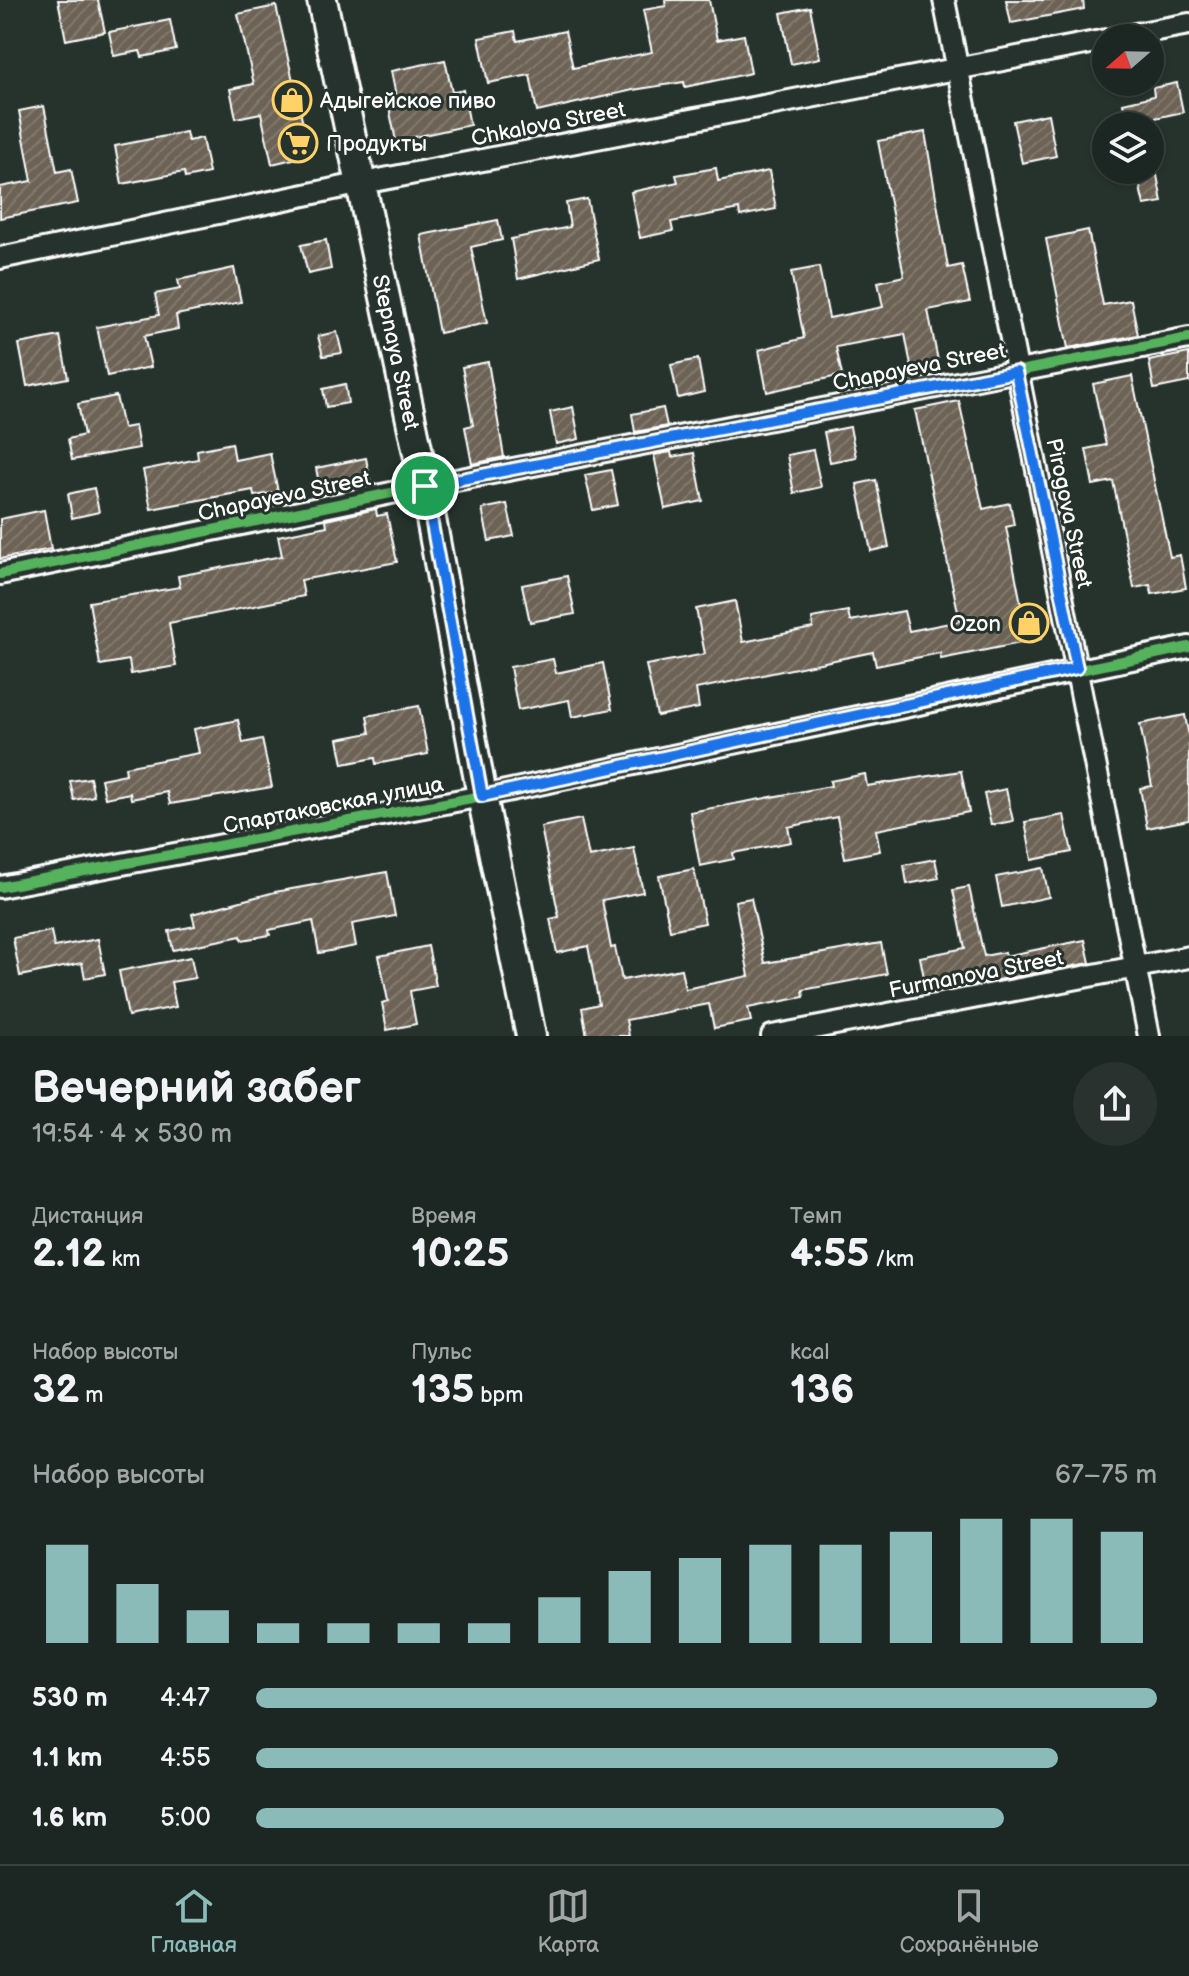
<!DOCTYPE html>
<html lang="ru">
<head>
<meta charset="utf-8">
<style>
	body { margin:0; font-family:"Balsamiq Sans",sans-serif; background:#29322f; color:#f1f3f6; height:100vh; display:flex; flex-direction:column; font-size:30px; white-space:nowrap }
	* { box-sizing:border-box; margin:0 }
	p { font-size:26px; color:#a0a5a5 }
	.icon { flex:none; width:44px; height:44px; fill:none; stroke:currentColor; stroke-width:2; stroke-linecap:round; stroke-linejoin:round }
	.map { position:relative; height:1036px; overflow:hidden }
	.drawer { display:flex; flex-direction:column; background:#1c2622; flex:1 }
	.drawer>* { flex:none }
	.needle { width:52px; rotate:250deg }
	.tools { position:absolute; left:1092px; top:24px; display:grid; gap:16px }
	.tools a { display:grid; place-items:center; width:72px; height:72px; border-radius:50%; background:#1c2622; box-shadow:0 2px 6px #0004,0 0 0 2px #3a4340; font-size:40px }
	.pin { position:absolute; display:grid; place-items:center; width:68px; height:68px; color:#fff; margin:-34px; border:4px solid #fff; border-radius:50%; box-shadow:0 2px 8px #0007 }
	.round { display:grid; place-items:center; flex:none; width:84px; height:84px; border-radius:42px; background:#29322f }
	.head { display:flex; align-items:center; justify-content:space-between; height:136px; padding:0 32px }
	h1 { font-size:44px; font-weight:600; line-height:60px }
	.stats { display:grid; grid-template-columns:repeat(3,1fr); gap:12px; height:136px; padding:8px 32px }
	.stats div { display:grid; align-content:center }
	.stats b { font-size:40px; font-weight:600 }
	.stats small { font-size:22px; font-weight:400 }
	.stats p { font-size:22px }
	.chart { height:224px; padding:16px 32px }
	.chart p { display:flex; justify-content:space-between }
	.chart svg { width:100%; height:144px; margin-top:8px; stroke:#8bbbb9; stroke-width:6 }
	ul { padding:0 32px; list-style:none; font-size:26px }
	li { display:grid; grid-template-columns:128px 96px 1fr; align-items:center; height:60px }
	li i { height:20px; border-radius:10px; background:#8bbbb9 }
	.dock { display:flex; justify-content:space-around; align-items:center; height:112px; border-top:2px solid #3a4340; background:#1c2622; font-size:22px; color:#a0a5a5 }
	.dock a { display:grid; justify-items:center; gap:4px }
	.dock .on { color:#8bbbb9 }
	.map>svg:first-child { display:block }
	.building { fill:url(#building-hatch); stroke:#fff; stroke-width:2 }
	.lines { fill:none; stroke-linecap:round; stroke-linejoin:round }
	.minor-casing { stroke:#fff; stroke-width:26 }
	.secondary-casing { stroke:#fff; stroke-width:34 }
	.minor { stroke:#26332d; stroke-width:20 }
	.secondary { stroke:#26332d; stroke-width:28 }
	.cycleway-casing { stroke:#26332d; stroke-width:15 }
	.cycleway { stroke:#56b35d; stroke-width:10 }
	.route-casing { stroke:#fff; stroke-width:16 }
	.route { stroke:#1a73e8; stroke-width:10 }
	.labels { text-anchor:middle; stroke-width:6; stroke-linejoin:round; paint-order:stroke }
	.poi-label { font-size:22px; fill:#fff; stroke:#26332d; text-anchor:start }
	.street-label { font-size:22px; fill:#fff; stroke:#26332d }
</style>
</head>
<body>
<div class="map">
<svg width="1189" height="1036" viewBox="0 0 1189 1036">
	<defs>
		<pattern id="building-hatch" width="6" height="6" patternUnits="userSpaceOnUse" patternTransform="scale(2)"><rect width="6" height="6" fill="#6c6255"/><path d="M-1 1l2-2M0 6l6-6M5 7l2-2" fill="none" stroke="#827a6e"/></pattern>
	</defs>
	<rect width="100%" height="100%" fill="#26332d"/>
	<filter id="ink" filterUnits="userSpaceOnUse"><feTurbulence type="fractalNoise" baseFrequency=".0125" numOctaves="2"/><feDisplacementMap in="SourceGraphic" scale="16" xChannelSelector="R" yChannelSelector="G"/><feConvolveMatrix kernelMatrix="1 2 1 2 8 2 1 2 1" color-interpolation-filters="sRGB"/></filter>
	<g filter="url(#ink)">
		<g class="building">
			<polygon points="58,0 98,0 105,32 66,40"/>
			<polygon points="665,0 709,0 717,40 744,35 751,73 685,87 684,82 633,90 537,112 530,75 488,83 479,38 515,31 517,41 565,31 573,68 652,52 643,10 666,6"/>
			<polygon points="1006,0 1083,0 1084,9 1011,23"/>
			<polygon points="276,6 310,155 272,164 261,113 236,118 230,89 254,84 238,14"/>
			<polygon points="810,7 820,58 791,64 781,13"/>
			<polygon points="170,20 176,50 142,57 140,51 114,56 109,32"/>
			<polygon points="445,60 452,92 463,90 470,125 396,141 387,98 396,96 391,71"/>
			<polygon points="1177,83 1183,112 1127,124 1123,103 1154,96 1153,88"/>
			<polygon points="44,106 57,172 71,169 78,203 0,218 0,187 32,181 19,111"/>
			<polygon points="1048,114 1056,156 1022,163 1013,121"/>
			<polygon points="186,132 188,141 202,138 209,173 185,178 184,172 122,184 115,146"/>
			<polygon points="925,132 948,268 962,265 970,302 928,310 939,366 912,371 905,334 836,347 842,375 767,392 759,350 804,338 791,272 819,267 829,318 883,307 878,282 904,276 878,141"/>
			<polygon points="716,168 718,181 769,171 776,209 740,216 739,209 671,222 673,231 640,238 631,192 678,182 676,175"/>
			<polygon points="1136,170 1156,170 1162,202 1144,205"/>
			<polygon points="587,199 599,259 518,279 511,239 570,227 566,203"/>
			<polygon points="498,220 502,240 471,247 487,323 439,333 421,235"/>
			<polygon points="1088,230 1103,305 1131,300 1138,335 1068,348 1046,239"/>
			<polygon points="326,240 331,269 308,274 301,245"/>
			<polygon points="234,268 241,302 176,315 178,329 144,336 151,367 107,376 97,327 159,315 155,294 180,289 178,280"/>
			<polygon points="337,332 342,353 323,356 318,336"/>
			<polygon points="60,336 68,378 27,386 19,344"/>
			<polygon points="1189,353 1189,382 1154,389 1149,361"/>
			<polygon points="698,359 704,392 678,398 671,365"/>
			<polygon points="488,362 504,457 472,464 465,427 473,425 462,367"/>
			<polygon points="1132,376 1170,557 1180,555 1186,588 1152,594 1150,585 1134,588 1113,481 1093,485 1086,449 1106,445 1093,384"/>
			<polygon points="345,384 348,403 326,407 323,389"/>
			<polygon points="116,396 123,428 135,426 139,448 72,460 68,439 84,435 78,404"/>
			<polygon points="959,401 983,509 1010,503 1014,525 1006,527 1022,609 1034,607 1041,639 941,659 940,653 876,666 873,652 696,689 699,708 657,716 646,665 705,654 696,609 735,601 743,642 813,628 812,618 848,611 850,621 904,611 909,631 960,621 915,410"/>
			<polygon points="573,407 579,439 556,444 550,412"/>
			<polygon points="663,408 667,426 635,432 632,414"/>
			<polygon points="850,427 856,457 830,462 824,432"/>
			<polygon points="232,443 235,460 270,453 278,492 254,496 253,490 151,509 143,470 198,459 197,450"/>
			<polygon points="813,450 821,487 794,493 787,455"/>
			<polygon points="671,452 672,457 694,453 703,501 665,509 654,455"/>
			<polygon points="366,458 371,484 321,494 316,468"/>
			<polygon points="611,470 618,505 593,510 585,475"/>
			<polygon points="876,480 889,547 871,551 857,484"/>
			<polygon points="94,488 99,512 72,518 68,494"/>
			<polygon points="507,504 514,536 489,541 482,509"/>
			<polygon points="376,509 377,516 387,514 397,562 301,580 304,596 169,623 176,666 131,674 129,660 100,665 89,602 180,587 178,576 282,556 278,536 327,526 326,520"/>
			<polygon points="44,510 51,549 0,559 0,519"/>
			<polygon points="567,576 575,614 530,622 522,585"/>
			<polygon points="553,659 556,673 603,663 612,709 572,717 569,700 518,710 510,667"/>
			<polygon points="419,706 428,754 376,764 375,758 343,764 338,739 370,733 367,716"/>
			<polygon points="1185,715 1189,737 1189,820 1147,828 1140,788 1152,786 1140,724"/>
			<polygon points="238,720 243,743 262,739 272,787 170,804 167,792 131,799 130,793 105,798 101,779 126,774 125,767 199,753 194,729"/>
			<polygon points="961,771 969,812 876,830 880,851 845,858 837,817 788,827 791,842 733,853 734,859 700,866 690,812 831,786 830,781 865,774 867,786"/>
			<polygon points="90,778 94,796 74,800 70,781"/>
			<polygon points="1006,789 1013,821 991,825 984,794"/>
			<polygon points="1064,815 1072,852 1032,860 1025,822"/>
			<polygon points="581,819 589,857 634,848 643,892 602,900 611,948 615,947 622,980 681,969 685,989 749,976 735,901 751,898 765,963 881,943 887,974 803,990 804,997 748,1008 751,1021 714,1028 709,1004 626,1020 629,1036 587,1036 582,1008 599,1004 588,946 557,953 550,919 559,917 541,827"/>
			<polygon points="935,859 939,878 907,884 904,865"/>
			<polygon points="1043,868 1049,897 1002,907 996,877"/>
			<polygon points="694,869 705,923 670,930 659,876"/>
			<polygon points="387,872 395,916 352,924 356,946 319,953 313,921 269,930 270,935 242,940 241,936 173,950 169,931 195,926 192,914 275,892"/>
			<polygon points="969,887 984,956 1005,952 1005,956 1085,940 1090,963 927,993 920,957 965,948 953,890"/>
			<polygon points="51,931 54,947 98,939 105,974 85,978 82,963 20,976 13,938"/>
			<polygon points="428,946 436,986 410,991 416,1024 387,1030 382,1003 388,1001 379,956"/>
			<polygon points="191,957 195,978 171,982 176,1007 128,1016 119,971"/>
		</g>
		<g class="lines">
			<g class="minor-casing">
				<g id="minor">
					<polyline points="944,0 1149,1036"/>
					<polyline points="1114,38 1189,24"/>
					<polyline points="0,258 358,184 1106,40"/>
					<polyline points="0,574 425,486 1189,338"/>
					<polyline points="0,887 482,796 1189,647"/>
					<polyline points="772,1036 1189,957"/>
				</g>
			</g>
			<g class="secondary-casing">
				<g id="secondary">
					<path id="s1" d="M322,0L425,486L482,796L531,1036"/>
				</g>
			</g>
			<use href="#minor" class="minor"/>
			<use href="#secondary" class="secondary"/>
			<g class="cycleway-casing">
				<g id="cycleway">
					<polyline points="0,574 425,486 1189,338"/>
					<polyline points="0,887 482,796 1189,647"/>
				</g>
			</g>
			<use href="#cycleway" class="cycleway"/>
		</g>
	</g>
	<g class="lines" filter="url(#ink)">
		<g class="route-casing">
			<polygon id="route" points="1016,372 1077,668 482,796 425,486"/>
		</g>
		<use href="#route" class="route"/>
	</g>
	<defs>
		<g id="shop-ring" transform="scale(2)"><circle r="9.5" fill="#26332d" stroke="#ffd166" stroke-width="1.5"/><path d="M-5-2.5h2.3a2.7 3.5 0 0 1 5.4 0H5L5.5 6h-11ZM-1.5-2.5h3a1.5 2.3 0 0 0-3 0Z" fill="#ffd166"/></g>
		<g id="supermarket-ring" transform="scale(2)"><circle r="9.5" fill="#26332d" stroke="#ffd166" stroke-width="1.5"/><path d="M-6-5.5h2.5l.6 2H6L4.5 2H-2.5L-4.4-4H-6ZM-1.5 3.2a1.3 1.3 0 1 0 .1 0ZM3 3.2a1.3 1.3 0 1 0 .1 0Z" fill="#ffd166"/></g>
	</defs>
	<g fill-rule="evenodd">
		<use href="#shop-ring" x="292" y="100"/>
		<use href="#supermarket-ring" x="298" y="143"/>
		<use href="#shop-ring" x="1029" y="623"/>
	</g>
	<g class="labels">
		<g class="poi-label">
			<text x="320" y="108">Адыгейское пиво</text>
			<text x="326" y="151">Продукты</text>
			<text x="1001" y="631" text-anchor="end">Ozon</text>
		</g>
		<g class="street-label">
			<text transform="translate(548 123) rotate(-11)" y="8">Chkalova Street</text>
			<text dy="8" stroke="none"><textPath href="#s1" startOffset="360">Stepnaya Street</textPath></text>
			<text transform="translate(919 366) rotate(-11)" y="8">Chapayeva Street</text>
			<text transform="translate(284 495) rotate(-12)" y="8">Chapayeva Street</text>
			<text transform="translate(1070 513) rotate(78)" y="8">Pirogova Street</text>
			<text transform="translate(333 804) rotate(-11)" y="8">Спартаковская улица</text>
			<text transform="translate(976 973) rotate(-11)" y="8">Furmanova Street</text>
		</g>
	</g>
</svg>
<div class="tools">
<a><svg class="needle" viewBox="-14 -14 28 28"><path d="M0-13l5 13h-10z" fill="#e53935"/><path d="M0 13l5-13h-10z" fill="#a0a5a5"/></svg></a>
<a><svg class="icon" aria-label="layers" viewBox="0 0 24 24"><path d="M12 4l9 5-9 5-9-5zM3 14l9 5 9-5"/></svg></a>
</div>
<div class="pin" style="left:425px;top:486px;background:#1e9e55"><svg class="icon" aria-label="arrive" viewBox="0 0 24 24"><path d="M6 21V4h12l-3 4 3 4H6"/></svg></div>
</div>
<section class="drawer">
<div class="head"><div><h1>Вечерний забег</h1><p>19:54 · 4 × 530 m</p></div><a class="round"><svg class="icon" aria-label="share" viewBox="0 0 24 24"><path d="M12 15V3M7 8l5-5 5 5M5 13v7h14v-7"/></svg></a></div>
<div class="stats">
<div><p>Дистанция</p><b>2.12<small> km</small></b></div>
<div><p>Время</p><b>10:25</b></div>
<div><p>Темп</p><b>4:55<small> /km</small></b></div>
</div>
<div class="stats">
<div><p>Набор высоты</p><b>32<small> m</small></b></div>
<div><p>Пульс</p><b>135<small> bpm</small></b></div>
<div><p>kcal</p><b>136</b></div>
</div>
<div class="chart"><p><span>Набор высоты</span>67–75 m</p>
<svg viewBox="0 0 160 44" preserveAspectRatio="none"><path d="M5 44V14M15 44V26M25 44V34M35 44V38M45 44V38M55 44V38M65 44V38M75 44V30M85 44V22M95 44V18M105 44V14M115 44V14M125 44V10M135 44V6M145 44V6M155 44V10"/></svg>
</div>
<ul>
<li><b>530 m</b>4:47<i style="width:100%"></i></li>
<li><b>1.1 km</b>4:55<i style="width:89%"></i></li>
<li><b>1.6 km</b>5:00<i style="width:83%"></i></li>
</ul>
</section>
<nav class="dock">
<a class="on"><svg class="icon" aria-label="home" viewBox="0 0 24 24"><path d="M3 11l9-7 9 7M6 9v11h12V9"/></svg>Главная</a>
<a><svg class="icon" aria-label="map" viewBox="0 0 24 24"><path d="M3 6l6-2 6 2 6-2v14l-6 2-6-2-6 2zM9 4v14M15 6v14"/></svg>Карта</a>
<a><svg class="icon" aria-label="saved" viewBox="0 0 24 24"><path d="M7 4h10v16l-5-4-5 4z"/></svg>Сохранённые</a>
</nav>
</body>
</html>
